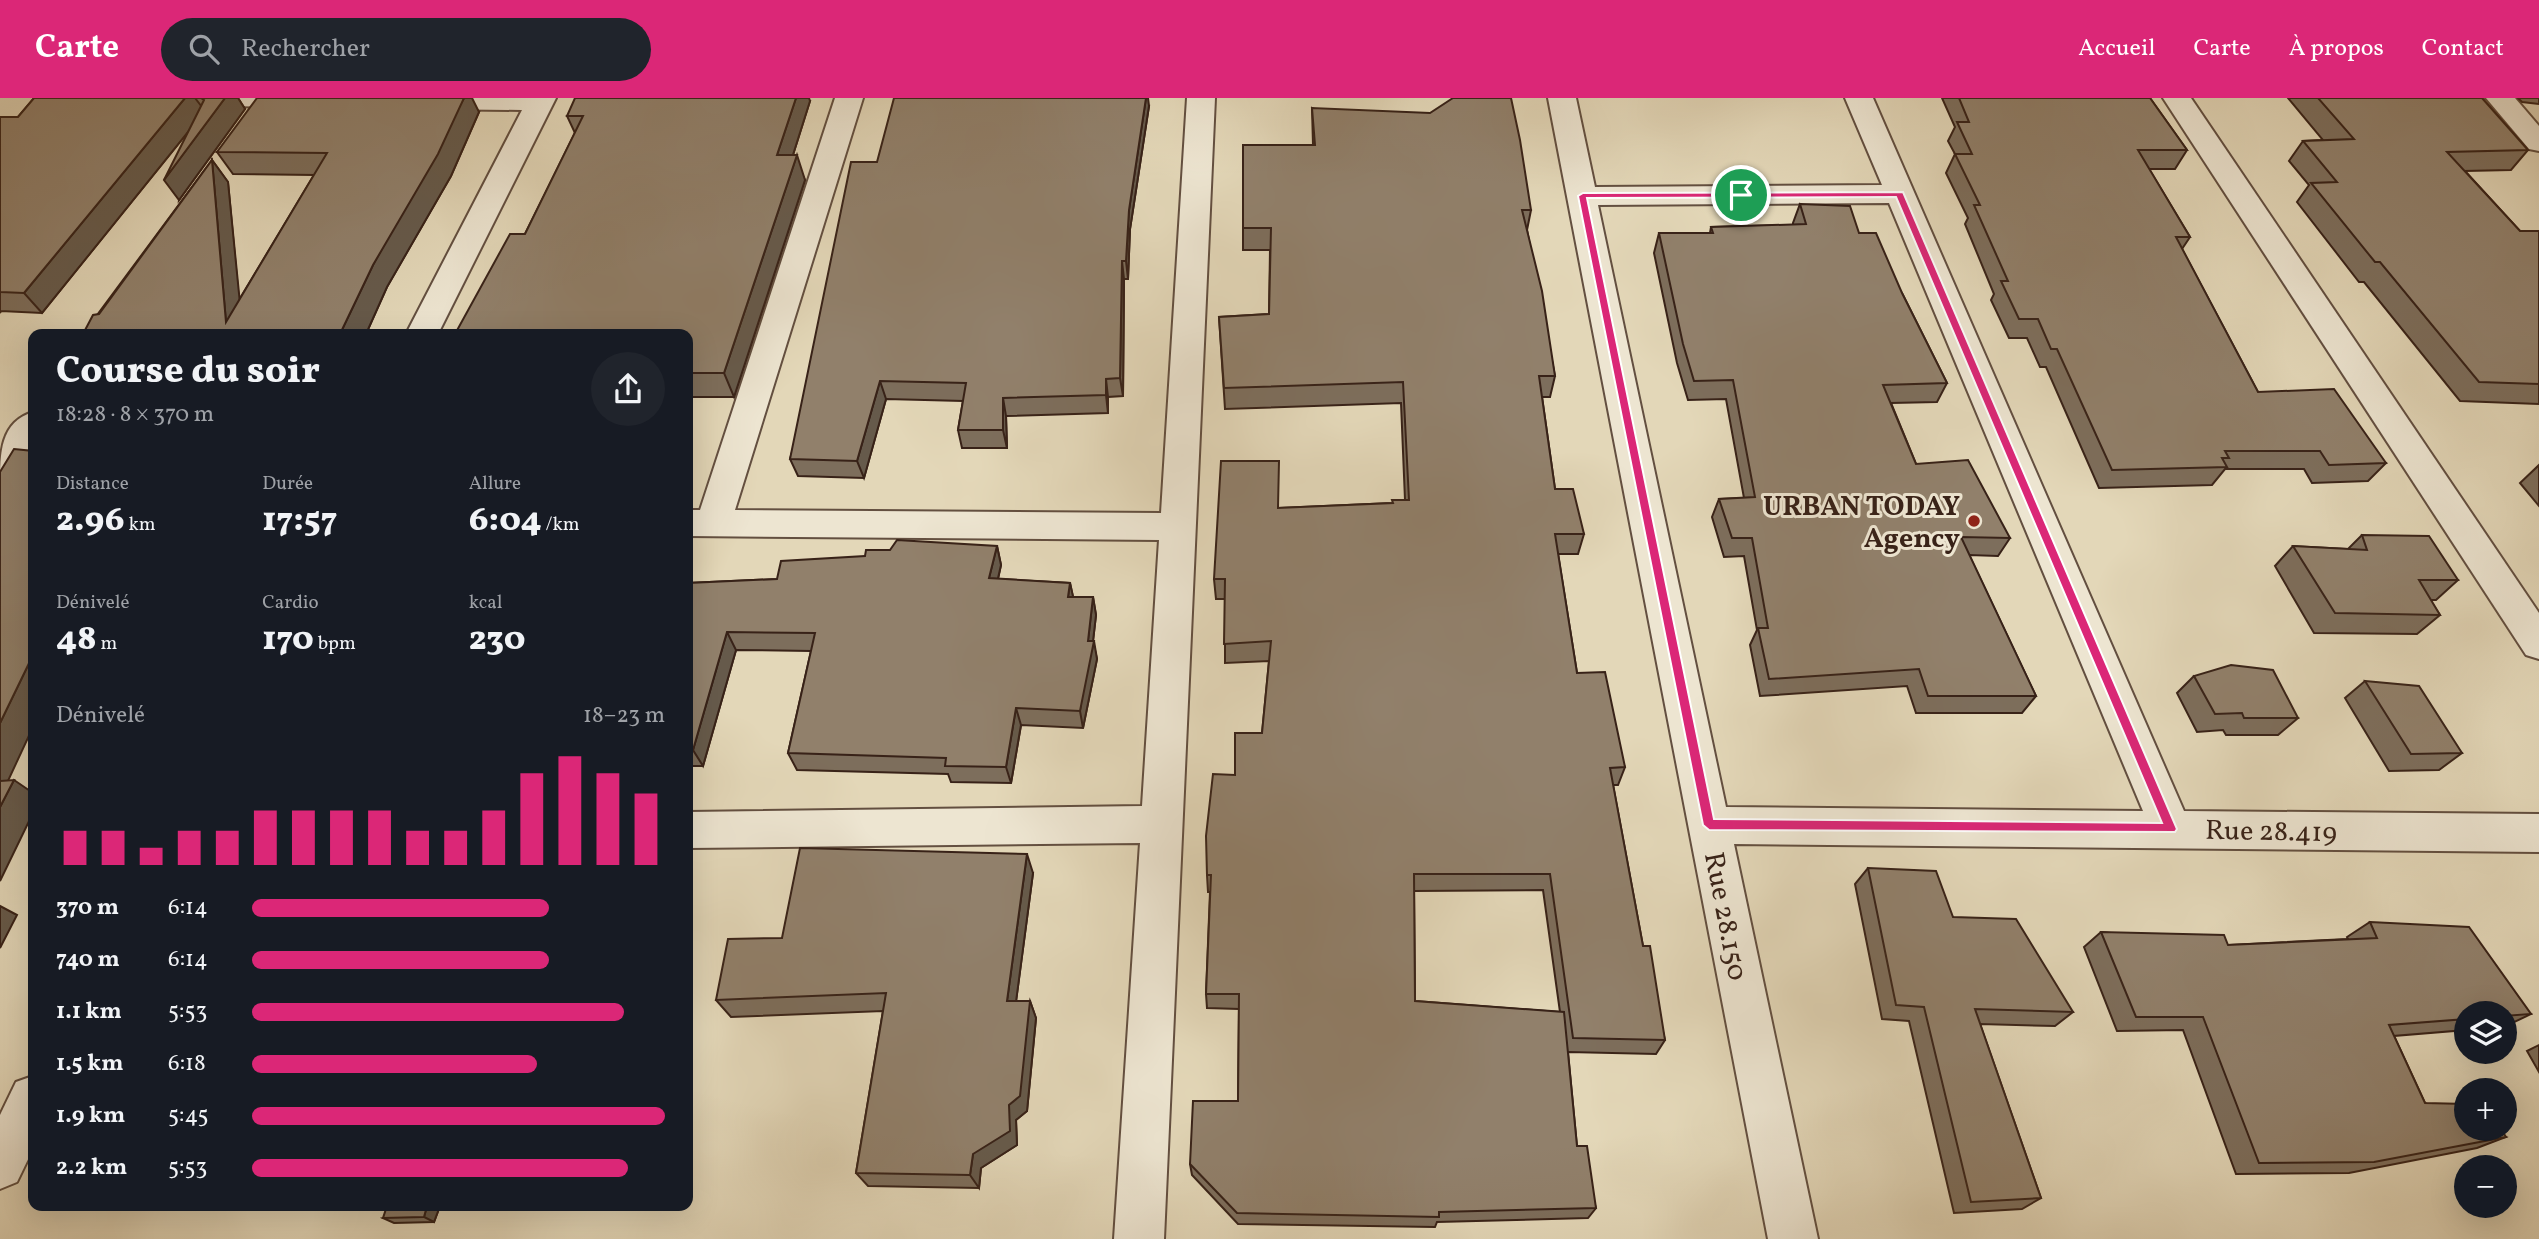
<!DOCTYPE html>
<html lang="fr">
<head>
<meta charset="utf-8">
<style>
	body { margin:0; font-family:Vollkorn,serif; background:#20242c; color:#f1f3f6; height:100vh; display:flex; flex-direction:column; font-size:26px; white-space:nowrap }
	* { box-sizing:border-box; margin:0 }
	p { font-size:23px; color:#9ea1a6 }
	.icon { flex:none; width:38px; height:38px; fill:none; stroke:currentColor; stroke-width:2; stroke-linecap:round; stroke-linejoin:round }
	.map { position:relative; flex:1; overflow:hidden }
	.details { position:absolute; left:28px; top:231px; width:665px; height:882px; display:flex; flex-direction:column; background:#171b24; border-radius:14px; box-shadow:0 7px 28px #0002 }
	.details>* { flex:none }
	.buttons { position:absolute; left:2454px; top:903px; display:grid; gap:14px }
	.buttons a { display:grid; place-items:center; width:63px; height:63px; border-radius:50%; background:#171b24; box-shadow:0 7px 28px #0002; font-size:35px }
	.pin { position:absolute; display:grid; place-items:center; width:60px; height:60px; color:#fff; margin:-30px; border:4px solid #fff; border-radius:50%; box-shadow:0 2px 7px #0007 }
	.round { display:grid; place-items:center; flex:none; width:74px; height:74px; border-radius:37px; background:#20242c }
	.overview { display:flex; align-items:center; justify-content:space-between; height:119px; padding:0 28px }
	h1 { font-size:38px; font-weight:800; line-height:52px }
	.stats { display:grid; grid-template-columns:repeat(3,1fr); gap:10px; height:119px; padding:7px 28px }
	.stats div { display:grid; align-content:center }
	.stats b { font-size:35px; font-weight:800 }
	.stats small { font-size:19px; font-weight:400 }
	.stats p { font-size:19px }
	.chart { height:196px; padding:14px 28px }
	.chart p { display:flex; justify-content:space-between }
	.chart svg { width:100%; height:126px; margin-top:7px; stroke:#db2777; stroke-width:6 }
	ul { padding:0 28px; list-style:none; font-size:23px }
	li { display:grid; grid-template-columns:112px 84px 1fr; align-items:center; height:52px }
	li i { height:18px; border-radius:9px; background:#db2777 }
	header { display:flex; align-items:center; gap:42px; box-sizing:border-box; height:98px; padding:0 35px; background:#db2777; color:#fff }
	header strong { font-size:33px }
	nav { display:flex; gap:38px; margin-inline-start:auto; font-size:24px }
	.search { width:490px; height:63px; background:#20242c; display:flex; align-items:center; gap:18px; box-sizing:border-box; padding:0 24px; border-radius:38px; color:#9ea1a6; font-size:26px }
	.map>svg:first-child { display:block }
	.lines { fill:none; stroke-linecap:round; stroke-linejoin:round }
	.minor-casing { stroke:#634f40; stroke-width:4 }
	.minor { fill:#ede5d1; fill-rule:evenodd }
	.wall { fill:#7d6e5c; stroke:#382218; stroke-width:2; fill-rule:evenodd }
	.shaded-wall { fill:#665a4b; stroke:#382218; stroke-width:2 }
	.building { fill:#91806b; stroke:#382218; stroke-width:2 }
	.route { fill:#db2777; stroke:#fff; stroke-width:2; fill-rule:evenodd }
	.poi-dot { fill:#8f2418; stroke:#ede5d1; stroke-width:2.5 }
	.labels { text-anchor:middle; stroke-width:6; stroke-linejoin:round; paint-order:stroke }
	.poi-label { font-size:28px; font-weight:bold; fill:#382218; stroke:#ede5d1; text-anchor:end }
	.street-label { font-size:28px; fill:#382218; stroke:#ede5d1 }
</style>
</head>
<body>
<header>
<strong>Carte</strong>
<div class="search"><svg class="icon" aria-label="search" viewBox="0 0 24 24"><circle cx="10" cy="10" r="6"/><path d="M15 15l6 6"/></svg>Rechercher</div>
<nav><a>Accueil</a><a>Carte</a><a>À propos</a><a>Contact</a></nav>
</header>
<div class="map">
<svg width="2539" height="1141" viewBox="0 0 2539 1141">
	<rect width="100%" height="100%" fill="#e3d7b8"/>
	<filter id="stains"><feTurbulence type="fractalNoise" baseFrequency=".00286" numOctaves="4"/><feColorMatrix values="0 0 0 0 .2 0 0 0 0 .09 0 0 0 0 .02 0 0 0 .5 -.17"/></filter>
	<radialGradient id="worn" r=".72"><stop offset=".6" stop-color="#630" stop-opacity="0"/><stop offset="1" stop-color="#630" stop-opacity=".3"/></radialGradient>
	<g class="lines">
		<g class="minor-casing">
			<g id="minor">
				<polygon points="207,0 322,0 323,1 319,7 309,9 221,8 211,6"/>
				<polygon points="410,0 556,0 438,236 406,236 522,12 422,11 412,9 408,3"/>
				<polygon points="835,0 863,0 735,412 1161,415 1187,0 1215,0 1164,1141 1114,1141 1140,745 688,750 688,714 1142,708 1159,442 688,438 688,412 700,412"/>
				<path d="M1548,0H1576L1595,89L1882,87L1845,0H1873L2184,713L2539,716V754L1734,746L1818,1141H1768ZM1889,105L2143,713L1726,709L1598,107Z"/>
				<polygon points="2163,0 2191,0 2539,515 2539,561 2526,557"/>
				<polygon points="2486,0 2515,0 2539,28 2539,53 2529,51"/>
				<path d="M33,314C34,342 32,375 0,385C0,356 0,324 33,314Z"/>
				<polygon points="33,978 33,1051 17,1084 0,1091 0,1017 16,984"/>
			</g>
		</g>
		<use href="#minor" class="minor"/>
	</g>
	<g class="wall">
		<polygon points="34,0 238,0 245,11 179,102 187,35 42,215 1,213 0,215 0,19 18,19"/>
		<polygon points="1942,0 2150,0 2187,52 2175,71 2149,71 2190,139 2182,151 2258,294 2386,365 2368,383 2312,385 2304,371 2225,371 2212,387 2099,390 2046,269 2040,269 2027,240 2009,240 1991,202 1994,196 1965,126 1968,120 1946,75 1955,56 1948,43 1955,29"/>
		<polygon points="2288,0 2482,0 2528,52 2511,72 2465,73 2520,133 2539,133 2539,306 2460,303 2364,184 2359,184 2297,104 2309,87 2289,63 2303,43 2323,42"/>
		<polygon points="2518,0 2539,0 2539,6 2522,4"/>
		<polygon points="810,3 793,57 805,82 734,299 688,299 688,236 525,136 575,35 567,18"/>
		<polygon points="1149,8 1130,131 1128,181 1124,181 1123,298 1108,299 1108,315 1006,318 1007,350 962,350 958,332 963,303 886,301 864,380 798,378 790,361 877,64"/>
		<path d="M1312,10L1531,112L1527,132L1555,278L1550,299H1542L1555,391L1584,436L1578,456H1558L1577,575L1625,669L1618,687H1613L1643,848L1665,942L1656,956L1568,954L1577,1048L1596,1110L1588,1120L1437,1124L1435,1129L1238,1126L1192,1077L1190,1066L1238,1003L1239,911L1207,910L1206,896L1210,794H1208L1207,777L1235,677L1262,635L1269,563L1225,565V501H1216L1214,481L1278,410L1392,405L1405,402L1401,305L1225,311L1219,219L1269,216L1270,152H1243V130L1313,47ZM1543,792L1560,914L1415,903L1414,793Z"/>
		<polygon points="479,14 451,78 387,189 366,236 83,236 212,62 228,84 239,202 314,77 233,76 217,54"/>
		<polygon points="1800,106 1859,135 1902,195 1947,285 1937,304 1891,305 1916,366 2010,440 1998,458 1969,457 2036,598 2022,615 1916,615 1907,588 1760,598 1750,547 1757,532 1744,458 1724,459 1712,419 1719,401 1744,400 1726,301 1688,302 1677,265 1654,155 1659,135 1710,135 1711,129 1793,127 1793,125"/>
		<polygon points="2539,367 2539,408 2520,385"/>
		<polygon points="2362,437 2458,482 2436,502 2430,502 2440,517 2417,536 2314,535 2275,468 2293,448 2348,451"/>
		<polygon points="997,448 1001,467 998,481 1070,485 1073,499 1093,499 1096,517 1093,543 1097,561 1083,630 1021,627 1011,685 951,684 948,676 797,672 788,655 811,553 736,552 703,668 688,668 688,485 777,481 865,458 890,452"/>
		<polygon points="2194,578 2298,620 2278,637 2226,637 2223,632 2197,634 2177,595"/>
		<polygon points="2365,583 2462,655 2439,672 2389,673 2345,600"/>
		<polygon points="1868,770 1953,819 2073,914 2055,928 1980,926 2041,1100 2022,1111 1954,1115 1909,923 1882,921 1855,786"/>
		<polygon points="1033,775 1016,903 1030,903 1036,920 1027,1013 1016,1022 1017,1047 981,1070 979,1090 868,1088 856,1075 883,913 731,919 716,902 782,840"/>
		<polygon points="2370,824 2531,916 2504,929 2504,915 2466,915 2466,932 2394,938 2425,1005 2506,1039 2477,1050 2349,1075 2236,1076 2183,932 2117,933 2084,849 2101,834 2228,847 2348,841 2347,839"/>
		<polygon points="2539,947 2539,974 2527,953"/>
		<polygon points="440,1108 434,1124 394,1125 383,1120"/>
	</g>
	<g class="shaded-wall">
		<polygon points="185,0 195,0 205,13 42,215 24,195"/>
		<polygon points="225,0 238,0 245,11 179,102 164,82"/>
		<polygon points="464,0 472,0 479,14 451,78 387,189 366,236 340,236 373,167"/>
		<polygon points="796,0 809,0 810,3 785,82 777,57"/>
		<polygon points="1146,0 1148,0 1149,8 1130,131 1128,181 1126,163 1129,112"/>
		<polygon points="797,57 805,82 734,299 724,275"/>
		<polygon points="212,62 228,84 243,236 226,224"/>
		<polygon points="1122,163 1124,181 1123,298 1120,280"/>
		<polygon points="1106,281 1108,299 1108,315 1106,297"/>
		<polygon points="880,283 886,301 864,380 857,363"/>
		<polygon points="1003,300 1006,318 1007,350 1003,332"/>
		<polygon points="997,448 1001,467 994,498 989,480"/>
		<polygon points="1070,485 1074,503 1068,499"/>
		<polygon points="1093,499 1096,517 1092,552 1094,543 1097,561 1083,630 1080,613"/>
		<polygon points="727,534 736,552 703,668 693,652"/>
		<polygon points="33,557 33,629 0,700 0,625"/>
		<polygon points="1016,610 1021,627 1011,685 1006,669"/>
		<polygon points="14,682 33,695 33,715 0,783 0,709"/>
		<polygon points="1027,756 1033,775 1014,919 1007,903"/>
		<polygon points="0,808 17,817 0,850"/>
		<polygon points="1030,903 1036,920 1027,1013 1016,1022 1017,1047 981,1070 979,1090 970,1077 973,1056 1009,1007"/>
		<polygon points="427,1108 440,1108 434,1124 424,1119"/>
	</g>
	<g class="building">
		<polygon points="34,0 185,0 24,195 0,194 0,19 18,19"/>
		<polygon points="201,0 225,0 164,82 204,2"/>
		<polygon points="257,0 464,0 438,56 373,167 340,236 221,236 192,233 191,236 83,236 93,217 99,216 212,62 226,224 327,55 217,54"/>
		<polygon points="575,0 796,0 777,57 797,57 724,275 688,275 688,236 455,236 510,136 525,136 583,18 567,18"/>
		<polygon points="894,0 1146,0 1129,112 1126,163 1122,163 1120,280 1106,281 1106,297 1003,300 1003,332 958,332 966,285 880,283 857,363 790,361 851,64 877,64"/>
		<polygon points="1453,0 1511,0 1520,42 1531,112 1522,112 1542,193 1555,278 1539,278 1555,391 1573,391 1584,436 1555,436 1577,575 1605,574 1625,669 1610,670 1643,848 1650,848 1665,942 1573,940 1550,776 1414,776 1415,903 1564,914 1577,1048 1587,1048 1596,1110 1439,1114 1439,1119 1237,1115 1190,1066 1193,1003 1238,1003 1239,896 1206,896 1211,777 1207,777 1206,738 1213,676 1235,677 1235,635 1262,635 1271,543 1224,546 1225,481 1214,481 1221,363 1279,363 1278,410 1393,405 1392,402 1409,402 1403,284 1224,290 1219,219 1269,216 1271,130 1243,130 1243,47 1315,47 1312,10 1430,15"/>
		<polygon points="1959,0 2150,0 2187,52 2138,52 2190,139 2176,139 2258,294 2334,291 2386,365 2329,367 2320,353 2225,353 2229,360 2222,360 2227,369 2112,372 2057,251 2051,251 2038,221 2019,221 2001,183 2008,183 1974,107 1980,107 1955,56 1972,56 1957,24 1969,24"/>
		<polygon points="2318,0 2482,0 2528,52 2447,54 2520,133 2539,133 2539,286 2479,284 2380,164 2375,164 2311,85 2337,84 2303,43 2354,41"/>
		<polygon points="1800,106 1850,108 1859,135 1876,135 1902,195 1947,285 1883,287 1916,366 1968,362 2010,440 1961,439 2036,598 1928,598 1919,571 1769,581 1758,530 1768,530 1752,440 1732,440 1719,401 1755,399 1733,282 1694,283 1683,246 1659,135 1713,135 1711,129 1806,126"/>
		<polygon points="14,351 33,353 33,557 0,625 0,374"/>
		<polygon points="2362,437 2429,438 2458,482 2419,482 2440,517 2335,515 2293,448 2367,452"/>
		<polygon points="897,442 997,448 989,480 1070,485 1068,499 1093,499 1088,543 1094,543 1080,613 1016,610 1006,669 945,668 946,660 788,655 815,535 727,534 693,652 688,652 688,485 777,481 781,463 865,458 866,452 890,452"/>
		<polygon points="2231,567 2273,572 2298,620 2244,620 2242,615 2215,616 2194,578"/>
		<polygon points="2365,583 2419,588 2462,655 2411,656"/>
		<polygon points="14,682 0,709 0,683"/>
		<polygon points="800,750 1027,756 1007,903 1030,903 1020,998 1009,1007 1010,1033 973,1056 970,1077 856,1075 886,895 716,902 728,841 782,840"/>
		<polygon points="1868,770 1936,773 1953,819 2016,821 2073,914 1975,911 2041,1100 1971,1104 1924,909 1896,907"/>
		<polygon points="2370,824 2469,829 2531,916 2504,918 2504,915 2466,915 2466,921 2389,927 2425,1005 2466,1006 2466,1031 2501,1031 2506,1039 2374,1064 2259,1065 2203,919 2136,919 2101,834 2224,837 2228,847 2377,840"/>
		<polygon points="387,1108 427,1108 424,1119 383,1120"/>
	</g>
	<path class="route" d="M1903,94L2177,731L2175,734L1709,732L1703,727L1578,98L1583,95ZM1896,99L2162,725L1714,721L1587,100Z"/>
	<circle class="poi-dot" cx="1974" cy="423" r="7"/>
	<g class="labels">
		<g class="poi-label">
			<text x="1960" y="417">URBAN TODAY<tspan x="1960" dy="32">Agency</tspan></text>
		</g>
		<g class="street-label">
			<text transform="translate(2271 732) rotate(1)" y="10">Rue 28.419</text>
			<text transform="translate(1727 818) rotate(79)" y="10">Rue 28.150</text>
		</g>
	</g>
	<rect width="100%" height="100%" filter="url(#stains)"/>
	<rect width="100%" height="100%" fill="url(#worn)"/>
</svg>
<div class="buttons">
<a><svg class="icon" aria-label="layers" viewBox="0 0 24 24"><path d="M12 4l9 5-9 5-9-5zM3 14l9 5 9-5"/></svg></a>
<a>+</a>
<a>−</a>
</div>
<div class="pin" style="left:1741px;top:97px;background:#1e9e55"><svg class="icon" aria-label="arrive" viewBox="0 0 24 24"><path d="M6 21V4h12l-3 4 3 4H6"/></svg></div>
<section class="details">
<div class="overview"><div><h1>Course du soir</h1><p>18:28 · 8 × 370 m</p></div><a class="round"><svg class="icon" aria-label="share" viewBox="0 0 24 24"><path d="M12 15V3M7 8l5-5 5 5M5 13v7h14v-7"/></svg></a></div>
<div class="stats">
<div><p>Distance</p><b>2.96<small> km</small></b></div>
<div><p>Durée</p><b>17:57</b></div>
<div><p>Allure</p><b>6:04<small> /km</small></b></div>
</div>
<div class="stats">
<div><p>Dénivelé</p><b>48<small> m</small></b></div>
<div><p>Cardio</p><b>170<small> bpm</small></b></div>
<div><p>kcal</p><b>230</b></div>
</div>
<div class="chart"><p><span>Dénivelé</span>18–23 m</p>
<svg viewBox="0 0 160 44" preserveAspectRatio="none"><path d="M5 44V32M15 44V32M25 44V38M35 44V32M45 44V32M55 44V25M65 44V25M75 44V25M85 44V25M95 44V32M105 44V32M115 44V25M125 44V12M135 44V6M145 44V12M155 44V19"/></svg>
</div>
<ul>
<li><b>370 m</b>6:14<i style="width:72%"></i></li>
<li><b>740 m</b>6:14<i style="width:72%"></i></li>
<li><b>1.1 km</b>5:53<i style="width:90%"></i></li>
<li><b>1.5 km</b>6:18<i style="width:69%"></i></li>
<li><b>1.9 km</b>5:45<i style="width:100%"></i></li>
<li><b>2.2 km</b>5:53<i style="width:91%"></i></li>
</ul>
</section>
</div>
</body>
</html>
